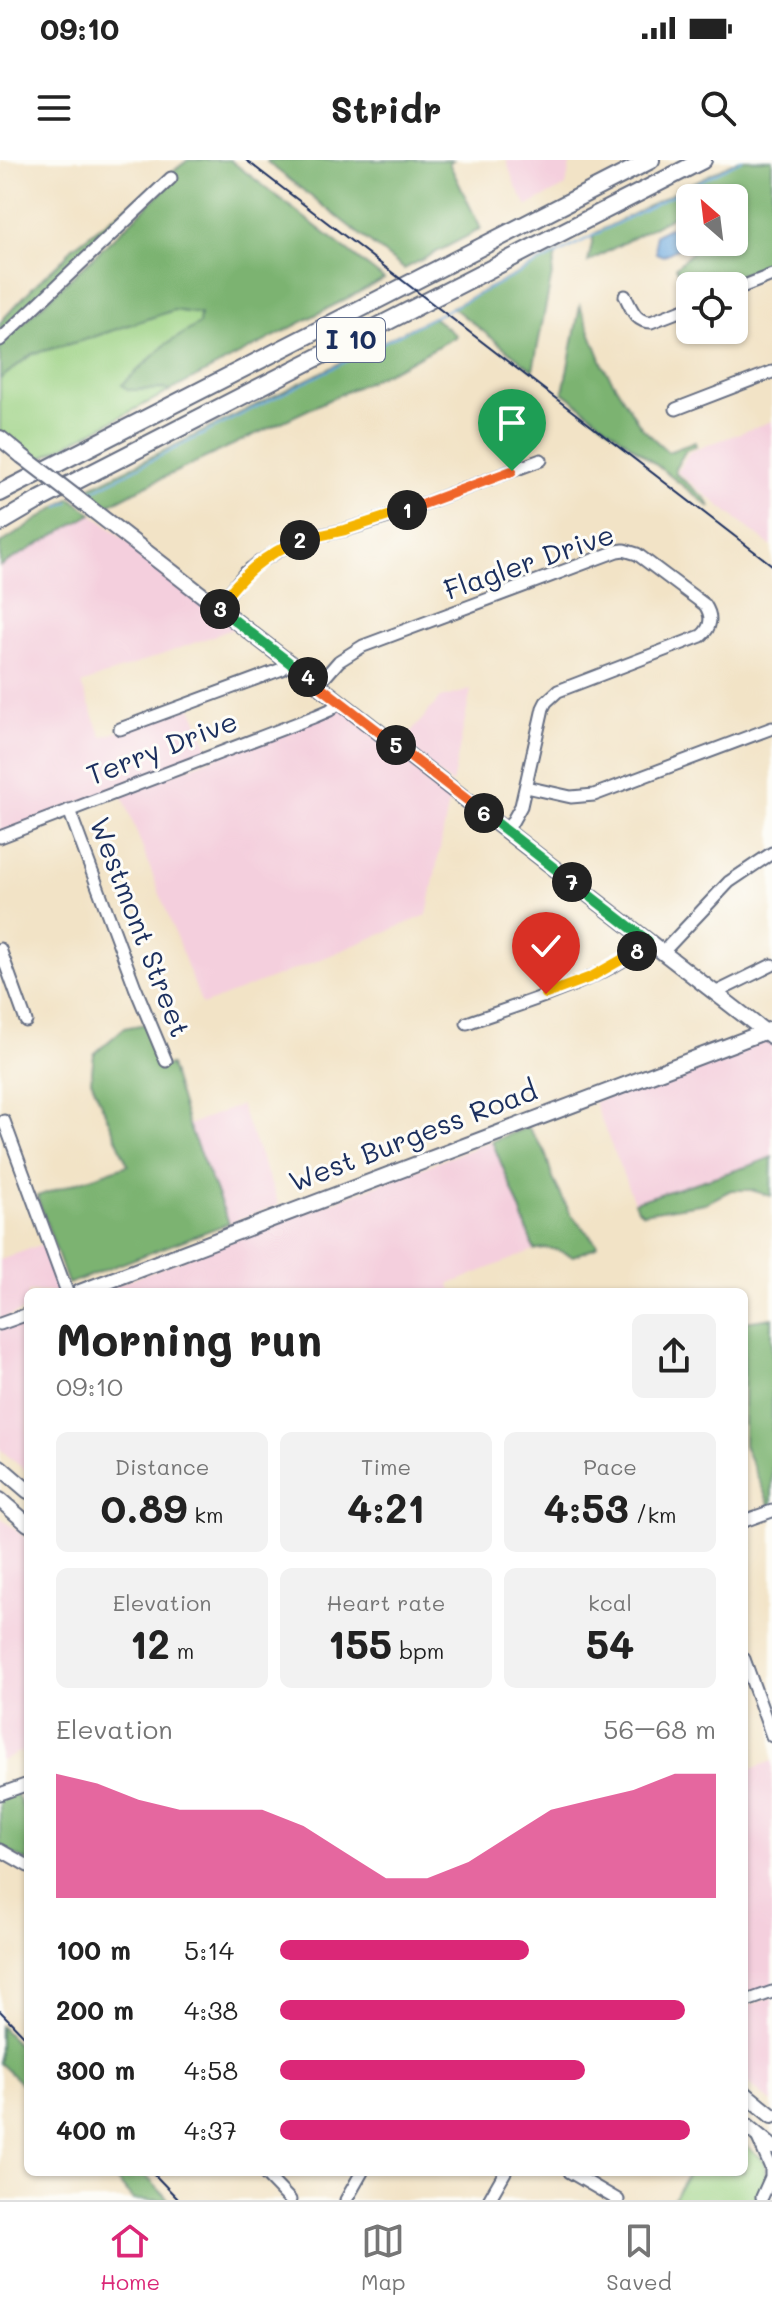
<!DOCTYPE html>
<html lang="en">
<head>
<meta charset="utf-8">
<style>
	body { margin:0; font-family:Mali,sans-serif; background:#f2f2f2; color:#222; height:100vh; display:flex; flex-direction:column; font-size:30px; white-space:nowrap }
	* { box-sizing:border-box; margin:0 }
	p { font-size:26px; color:#767676 }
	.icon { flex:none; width:44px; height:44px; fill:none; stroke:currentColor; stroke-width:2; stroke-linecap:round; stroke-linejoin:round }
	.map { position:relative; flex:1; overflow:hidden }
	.sheet { position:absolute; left:24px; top:1128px; width:724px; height:888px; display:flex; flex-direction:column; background:#fff; border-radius:12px; box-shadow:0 2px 6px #0004 }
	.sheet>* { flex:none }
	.needle { width:52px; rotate:332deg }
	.controls { position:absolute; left:676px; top:24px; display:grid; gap:16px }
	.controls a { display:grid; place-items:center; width:72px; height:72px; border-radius:12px; background:#fff; box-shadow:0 2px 6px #0004; font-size:40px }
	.pin { position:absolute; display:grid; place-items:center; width:68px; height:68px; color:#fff; margin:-82px -34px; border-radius:50% 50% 50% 0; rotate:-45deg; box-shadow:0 0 8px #0007 }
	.pin .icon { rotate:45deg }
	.km { position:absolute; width:40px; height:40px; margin:-20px; border-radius:50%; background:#222; color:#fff; font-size:22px; line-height:40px; text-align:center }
	.round { display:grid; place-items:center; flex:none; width:84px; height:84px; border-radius:12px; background:#f2f2f2 }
	.head { display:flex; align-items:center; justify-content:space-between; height:136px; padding:0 32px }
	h1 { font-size:44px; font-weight:700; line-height:60px }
	.stats { display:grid; grid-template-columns:repeat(3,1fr); gap:12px; height:136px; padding:8px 32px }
	.stats div { display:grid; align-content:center; border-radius:12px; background:#f2f2f2; text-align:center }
	.stats b { font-size:40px; font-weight:700 }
	.stats small { font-size:22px; font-weight:400 }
	.stats p { font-size:22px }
	.chart { height:224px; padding:16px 32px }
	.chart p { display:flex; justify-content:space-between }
	.chart svg { width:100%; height:144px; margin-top:8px; fill:#db2777; opacity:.7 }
	ul { padding:0 32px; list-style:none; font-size:26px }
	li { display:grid; grid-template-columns:128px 96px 1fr; align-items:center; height:60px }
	li i { height:20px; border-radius:10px; background:#db2777 }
	.status { display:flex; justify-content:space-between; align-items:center; height:56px; padding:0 40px; background:#fff; direction:ltr }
	.status svg { height:22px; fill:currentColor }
	header { display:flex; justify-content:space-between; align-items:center; height:104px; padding:0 32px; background:#fff; font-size:36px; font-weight:700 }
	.menu { display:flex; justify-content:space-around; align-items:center; height:112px; border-top:2px solid #e0e0e0; background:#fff; font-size:22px; color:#767676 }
	.menu a { display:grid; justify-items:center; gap:4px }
	.menu .selected { color:#db2777 }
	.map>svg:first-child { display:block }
	.built { fill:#f4cfdd }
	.green { fill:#9bd183; stroke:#5b8070; stroke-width:2 }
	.forest { fill:#7cb371; stroke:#4c7168; stroke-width:2 }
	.water { fill:#6ca8dd; stroke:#446c9e; stroke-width:2 }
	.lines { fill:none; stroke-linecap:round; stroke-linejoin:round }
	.stream { stroke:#6ca8dd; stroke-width:2 }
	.minor-casing { stroke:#666e82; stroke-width:15 }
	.major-casing { stroke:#666e82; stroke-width:18 }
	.highway-casing { stroke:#666e82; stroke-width:20 }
	.minor { stroke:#fff; stroke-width:11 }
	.major { stroke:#fff; stroke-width:14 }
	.highway { stroke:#fff; stroke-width:16 }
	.rail { stroke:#1b2f5e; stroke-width:2 }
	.major-bridge-casing { stroke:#666e82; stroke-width:18; stroke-linecap:butt }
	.major-bridge { stroke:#fff; stroke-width:14 }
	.split-1-casing { stroke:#fff; stroke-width:16 }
	.split-2-casing { stroke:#fff; stroke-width:16 }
	.split-3-casing { stroke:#fff; stroke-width:16 }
	.split-4-casing { stroke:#fff; stroke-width:16 }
	.split-5-casing { stroke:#fff; stroke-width:16 }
	.split-6-casing { stroke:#fff; stroke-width:16 }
	.split-7-casing { stroke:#fff; stroke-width:16 }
	.split-8-casing { stroke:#fff; stroke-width:16 }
	.split-9-casing { stroke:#fff; stroke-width:16 }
	.split-1 { stroke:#f0652b; stroke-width:10 }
	.split-2 { stroke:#f5b400; stroke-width:10 }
	.split-3 { stroke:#f5b400; stroke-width:10 }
	.split-4 { stroke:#22a559; stroke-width:10 }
	.split-5 { stroke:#f0652b; stroke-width:10 }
	.split-6 { stroke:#f0652b; stroke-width:10 }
	.split-7 { stroke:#22a559; stroke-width:10 }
	.split-8 { stroke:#22a559; stroke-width:10 }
	.split-9 { stroke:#f5b400; stroke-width:10 }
	.labels { text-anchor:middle; stroke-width:6; stroke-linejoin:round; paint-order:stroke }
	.shield { fill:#fdfcf7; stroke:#5f6c8c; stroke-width:2 }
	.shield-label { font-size:26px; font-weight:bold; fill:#1b2f5e }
	.street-label { font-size:28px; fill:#1b2f5e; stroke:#fdfcf7 }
</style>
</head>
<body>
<div class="status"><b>09:10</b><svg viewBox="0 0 49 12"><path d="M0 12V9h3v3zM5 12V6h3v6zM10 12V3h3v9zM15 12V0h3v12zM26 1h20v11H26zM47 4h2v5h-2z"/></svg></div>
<header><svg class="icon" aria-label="menu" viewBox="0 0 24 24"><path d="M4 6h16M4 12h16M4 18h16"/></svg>Stridr<svg class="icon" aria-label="search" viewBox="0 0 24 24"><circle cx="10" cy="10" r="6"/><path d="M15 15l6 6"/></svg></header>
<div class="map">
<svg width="772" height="2040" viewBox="0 0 772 2040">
	<rect width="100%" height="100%" fill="#fdfcf7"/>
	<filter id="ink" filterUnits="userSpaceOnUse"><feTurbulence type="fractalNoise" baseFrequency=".0125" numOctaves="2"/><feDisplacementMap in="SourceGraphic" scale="16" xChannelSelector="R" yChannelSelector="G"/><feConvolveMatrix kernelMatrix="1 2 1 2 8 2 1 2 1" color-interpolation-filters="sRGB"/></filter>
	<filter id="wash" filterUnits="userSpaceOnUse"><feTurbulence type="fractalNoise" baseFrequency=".006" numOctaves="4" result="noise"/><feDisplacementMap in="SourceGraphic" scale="32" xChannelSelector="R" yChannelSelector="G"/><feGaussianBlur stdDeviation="1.8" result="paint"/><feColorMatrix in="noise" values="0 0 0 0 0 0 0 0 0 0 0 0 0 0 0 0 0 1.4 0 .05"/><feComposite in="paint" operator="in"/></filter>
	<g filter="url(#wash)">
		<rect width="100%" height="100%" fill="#f2e3c6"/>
		<g class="built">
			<polygon points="506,0 571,0 566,26 527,46 515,25"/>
			<polygon points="772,261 772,387 677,312 689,292"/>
			<polygon points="92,354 238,467 81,524 102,577 191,547 210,591 0,673 0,406"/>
			<polygon points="471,530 452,624 401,584 440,538"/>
			<polygon points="341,547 451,632 427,755 314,802 202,845 122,634"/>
			<polygon points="766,877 772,882 772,997 752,1005 634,1042 594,942"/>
			<polygon points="240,945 279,1044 229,1063 188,965"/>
			<polygon points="492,981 520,1049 534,1090 450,1124 452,1132 98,1132"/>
			<polygon points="45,1083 61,1127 58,1132 28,1132 28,1149 0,1159 0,1100"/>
			<polygon points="28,1158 28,1313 0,1289 0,1168"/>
			<polygon points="0,1357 28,1380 28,1594 19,1592 0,1601"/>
			<polygon points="772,1601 772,1827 744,1838 744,1612"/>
			<polygon points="772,1837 772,1943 744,1920 744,1847"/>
		</g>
		<g class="green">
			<polygon points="174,150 200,154 200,164 165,185 129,230 166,229 170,231 36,301 0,273 0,219 32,194 84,180"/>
			<polygon points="744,1984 765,2001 766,2018 754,2040 672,2040 689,2012 744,2012"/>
		</g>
		<g class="forest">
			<polygon points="188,0 230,0 384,119 170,231 166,229 129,230 122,225 165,185 199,164 200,154 174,150 84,180 32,194 0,219 0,185 176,19 171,13"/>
			<polygon points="269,0 453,0 449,3 481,69 404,109 267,2"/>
			<polygon points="738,0 772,0 772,102 712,126 690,126 690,135 688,135 676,107 703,82 734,82 734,38 690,38 690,47 588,102 594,74"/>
			<polygon points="166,17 0,174 0,163 5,157 35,125 65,97 72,88"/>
			<polygon points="556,94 533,210 452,147"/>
			<polygon points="580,146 604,207 641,267 668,292 695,282 696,286 686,290 675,309 676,314 706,339 710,347 563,232"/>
			<polygon points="433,157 457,176 407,203 135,331 99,350 77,334"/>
			<polygon points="71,338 92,354 0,406 0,384"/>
			<polygon points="146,864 164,906 170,905 188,965 229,1063 68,1124 37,1036 128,1005 91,920 94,894 124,868"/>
			<path d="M528,967L545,992L553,1019L570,1053L597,1084L596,1087L573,1096C561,1091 547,1085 534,1090L520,1049L492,981Z"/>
			<polygon points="772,997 771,1036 751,1030 731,1030 706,1043 643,1053 637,1048 634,1042 752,1005"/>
			<polygon points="772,1158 772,1345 770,1346 744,1285 744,1162"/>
			<polygon points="16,1633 28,1659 28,1702 0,1686 0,1639"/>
			<polygon points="0,1866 28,1895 28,1930 0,1903"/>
			<polygon points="110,2012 142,2012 169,2040 133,2040"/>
		</g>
		<polygon class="water" points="683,61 690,66 690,82 663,96 656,93 655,75"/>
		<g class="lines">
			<g class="stream">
				<polyline points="82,336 742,0"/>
				<polyline points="59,347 69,342"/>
			</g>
		</g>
	</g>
	<g filter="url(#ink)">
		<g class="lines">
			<g class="minor-casing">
				<g id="minor">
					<polyline points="734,130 772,115"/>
					<path d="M625,136C632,149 635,162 651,162L690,147"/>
					<polyline points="0,180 171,18"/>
					<polyline points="676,249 772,212"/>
					<polyline points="218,447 245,413 258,403 286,386 302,379 345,370 391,356 541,300"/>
					<path d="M318,525L339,501L363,486L617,391L624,390L637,394L705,445C713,457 711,468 701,476L558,531L546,542L543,548L521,646L507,671"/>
					<polyline points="120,569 282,509 289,502"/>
					<polyline points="526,627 571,637 594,635 772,568"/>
					<polyline points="69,650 135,827 166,901"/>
					<polyline points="0,677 316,556 330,550 340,542"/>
					<polyline points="0,789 26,861"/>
					<polyline points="663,792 729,722 772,693"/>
					<polyline points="715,833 772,805"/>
					<path d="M467,863C517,845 612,818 648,781"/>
					<polyline points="4,961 67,1132"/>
					<polyline points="0,1164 28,1154"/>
					<polyline points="744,1361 772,1351"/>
					<polyline points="744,1499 772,1576"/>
					<polyline points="0,1634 28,1624"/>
					<polyline points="0,1690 28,1706"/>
					<polyline points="744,1842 772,1832"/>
					<polyline points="758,1978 771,2008 771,2017 762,2037"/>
					<polyline points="263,2012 290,2040"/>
					<polyline points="570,2012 618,2040"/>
					<polyline points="346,2040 362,2012"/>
					<polyline points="489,2040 505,2012"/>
				</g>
			</g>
			<g class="major-casing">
				<g id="major">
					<polyline points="0,278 22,296"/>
					<polyline points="86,345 772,877"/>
					<polyline points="80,1132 772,869"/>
					<polyline points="0,1307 28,1331"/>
					<polyline points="0,1340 28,1364"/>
					<polyline points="744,1933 772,1956"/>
					<polyline points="744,1964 772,1987"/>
				</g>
			</g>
			<g class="highway-casing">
				<g id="highway">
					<polyline points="0,333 651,0"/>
					<polyline points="0,363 41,339 703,0"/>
				</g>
			</g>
			<use href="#minor" class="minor"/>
			<use href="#major" class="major"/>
			<use href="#highway" class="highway"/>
			<g class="rail">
				<polyline points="246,0 772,405"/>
				<polyline points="0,1851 28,1880"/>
				<polyline points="152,2012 179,2040"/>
			</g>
			<g class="major-bridge-casing">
				<polyline id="major-bridge" points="22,296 86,345"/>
			</g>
			<use href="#major-bridge" class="major-bridge"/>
		</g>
	</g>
	<g class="lines" filter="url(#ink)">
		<g class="split-1-casing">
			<polyline id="split-1" points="407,350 512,311"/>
		</g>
		<g class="split-2-casing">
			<polyline id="split-2" points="300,380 345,370 407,350"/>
		</g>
		<g class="split-3-casing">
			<path id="split-3" d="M220,449L218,447C241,416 264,394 300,380"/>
		</g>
		<g class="split-4-casing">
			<polyline id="split-4" points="220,449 308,517"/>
		</g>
		<g class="split-5-casing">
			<polyline id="split-5" points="308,517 396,585"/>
		</g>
		<g class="split-6-casing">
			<polyline id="split-6" points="396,585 484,653"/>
		</g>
		<g class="split-7-casing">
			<polyline id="split-7" points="484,653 572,722"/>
		</g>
		<g class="split-8-casing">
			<polyline id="split-8" points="572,722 648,781 637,791"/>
		</g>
		<g class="split-9-casing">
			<polyline id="split-9" points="546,834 591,817 637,791"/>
		</g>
		<use href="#split-1" class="split-1"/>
		<use href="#split-2" class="split-2"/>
		<use href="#split-3" class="split-3"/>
		<use href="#split-4" class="split-4"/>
		<use href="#split-5" class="split-5"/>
		<use href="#split-6" class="split-6"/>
		<use href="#split-7" class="split-7"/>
		<use href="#split-8" class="split-8"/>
		<use href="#split-9" class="split-9"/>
	</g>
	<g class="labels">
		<rect class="shield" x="317" y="158" width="68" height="44" rx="6"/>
		<g class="shield-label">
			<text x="351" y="189">I 10</text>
		</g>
		<g class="street-label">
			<text transform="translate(529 402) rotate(-19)" y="10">Flagler Drive</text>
			<text transform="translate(162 588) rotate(-21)" y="10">Terry Drive</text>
			<text transform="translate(140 767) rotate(69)" y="10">Westmont Street</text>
			<text transform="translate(413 976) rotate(-21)" y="10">West Burgess Road</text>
		</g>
	</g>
</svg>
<div class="controls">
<a><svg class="needle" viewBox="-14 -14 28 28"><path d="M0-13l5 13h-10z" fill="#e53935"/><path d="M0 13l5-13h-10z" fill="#767676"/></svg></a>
<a><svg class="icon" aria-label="locate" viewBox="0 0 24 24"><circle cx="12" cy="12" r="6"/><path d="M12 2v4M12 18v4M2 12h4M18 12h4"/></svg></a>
</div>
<div class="pin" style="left:512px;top:311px;background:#1e9e55"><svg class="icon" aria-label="arrive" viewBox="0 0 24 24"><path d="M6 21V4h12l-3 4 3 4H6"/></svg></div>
<div class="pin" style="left:546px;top:834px;background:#d93025"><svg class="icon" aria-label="check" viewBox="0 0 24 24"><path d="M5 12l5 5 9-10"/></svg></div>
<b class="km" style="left:407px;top:350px">1</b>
<b class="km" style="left:300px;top:380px">2</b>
<b class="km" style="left:220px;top:449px">3</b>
<b class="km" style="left:308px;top:517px">4</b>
<b class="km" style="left:396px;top:585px">5</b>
<b class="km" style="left:484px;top:653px">6</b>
<b class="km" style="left:572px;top:722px">7</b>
<b class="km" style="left:637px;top:791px">8</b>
<section class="sheet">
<div class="head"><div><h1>Morning run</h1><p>09:10</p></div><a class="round"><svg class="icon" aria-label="share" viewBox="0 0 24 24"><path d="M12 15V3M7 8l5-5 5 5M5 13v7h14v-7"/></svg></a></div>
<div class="stats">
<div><p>Distance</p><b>0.89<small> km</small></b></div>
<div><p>Time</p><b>4:21</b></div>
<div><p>Pace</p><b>4:53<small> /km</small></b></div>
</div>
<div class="stats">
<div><p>Elevation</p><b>12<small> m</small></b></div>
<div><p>Heart rate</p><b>155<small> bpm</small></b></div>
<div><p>kcal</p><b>54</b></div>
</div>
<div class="chart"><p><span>Elevation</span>56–68 m</p>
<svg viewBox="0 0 160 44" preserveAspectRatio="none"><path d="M0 44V6L10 9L20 14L30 17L40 17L50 17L60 22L70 30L80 38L90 38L100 33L110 25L120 17L130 14L140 11L150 6L160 6V44z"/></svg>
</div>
<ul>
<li><b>100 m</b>5:14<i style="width:57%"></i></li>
<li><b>200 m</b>4:38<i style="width:93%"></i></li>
<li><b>300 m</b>4:58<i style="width:70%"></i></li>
<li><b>400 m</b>4:37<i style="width:94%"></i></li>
</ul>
</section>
</div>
<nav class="menu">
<a class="selected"><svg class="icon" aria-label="home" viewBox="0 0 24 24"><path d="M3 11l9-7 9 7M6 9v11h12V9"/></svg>Home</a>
<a><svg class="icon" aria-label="map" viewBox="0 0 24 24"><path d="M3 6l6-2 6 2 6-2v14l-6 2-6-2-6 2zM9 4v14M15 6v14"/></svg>Map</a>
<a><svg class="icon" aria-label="saved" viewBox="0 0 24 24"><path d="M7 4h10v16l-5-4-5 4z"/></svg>Saved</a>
</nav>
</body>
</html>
